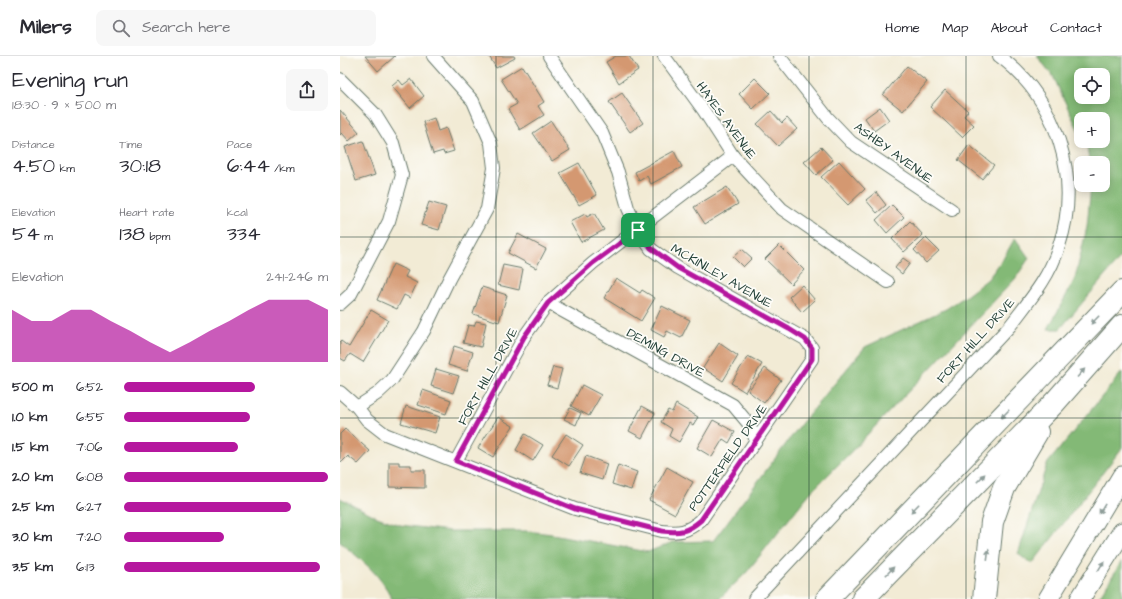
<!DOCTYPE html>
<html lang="en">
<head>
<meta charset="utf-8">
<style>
	body { margin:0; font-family:"Architects Daughter",sans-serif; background:#f7f7f7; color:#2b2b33; height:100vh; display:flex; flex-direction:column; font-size:15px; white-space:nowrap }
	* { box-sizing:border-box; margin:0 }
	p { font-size:13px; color:#7c7c81 }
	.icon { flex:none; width:22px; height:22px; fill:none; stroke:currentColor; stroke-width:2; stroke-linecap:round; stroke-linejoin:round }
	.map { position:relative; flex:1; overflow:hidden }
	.side { display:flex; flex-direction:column; background:#fff; width:340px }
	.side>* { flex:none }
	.fabs { position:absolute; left:734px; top:12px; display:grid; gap:8px }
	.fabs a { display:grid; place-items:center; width:36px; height:36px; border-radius:8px; background:#fff; box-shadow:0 2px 10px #0003; font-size:20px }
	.pin { position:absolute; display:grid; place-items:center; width:34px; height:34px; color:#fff; margin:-17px; border-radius:8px; box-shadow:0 2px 6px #0006 }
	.round { display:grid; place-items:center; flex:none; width:42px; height:42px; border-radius:8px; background:#f7f7f7 }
	.overview { display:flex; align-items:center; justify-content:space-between; height:68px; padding:0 12px }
	h1 { font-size:22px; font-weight:600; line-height:30px }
	.figures { display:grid; grid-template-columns:repeat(3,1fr); gap:6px; height:68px; padding:4px 12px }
	.figures div { display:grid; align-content:center }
	.figures b { font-size:20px; font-weight:600 }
	.figures small { font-size:11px; font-weight:400 }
	.figures p { font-size:11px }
	.chart { height:112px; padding:8px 12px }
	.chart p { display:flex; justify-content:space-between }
	.chart svg { width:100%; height:72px; margin-top:4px; fill:#b5179e; opacity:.7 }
	ul { padding:0 12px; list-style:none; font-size:13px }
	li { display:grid; grid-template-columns:64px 48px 1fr; align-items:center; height:30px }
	li i { height:10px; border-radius:5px; background:#b5179e }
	header { display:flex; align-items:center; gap:24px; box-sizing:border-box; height:56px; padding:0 20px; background:#fff; border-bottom:1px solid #e1e1e2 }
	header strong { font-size:19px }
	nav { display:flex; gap:22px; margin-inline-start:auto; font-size:14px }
	.search { width:280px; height:36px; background:#f7f7f7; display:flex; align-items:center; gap:10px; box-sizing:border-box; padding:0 14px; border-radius:8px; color:#7c7c81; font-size:15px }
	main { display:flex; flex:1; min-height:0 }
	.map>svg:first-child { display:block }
	.forest { fill:#83b976; stroke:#517b55; fill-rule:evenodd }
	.building { fill:#d49871 }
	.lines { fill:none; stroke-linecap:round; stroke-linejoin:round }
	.street-casing { stroke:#697a6c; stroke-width:14 }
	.primary-casing { stroke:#697a6c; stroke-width:21 }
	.highway-casing { stroke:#697a6c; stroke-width:24 }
	.street { stroke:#fff; stroke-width:12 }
	.primary { stroke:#fff; stroke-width:19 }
	.highway { stroke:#fff; stroke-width:22 }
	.oneway { fill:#8f9e9a }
	.route-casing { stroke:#fff; stroke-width:8 }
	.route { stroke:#b5179e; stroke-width:5 }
	.grid { fill:none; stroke:#1f3d34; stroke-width:1; stroke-opacity:0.55 }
	.labels { text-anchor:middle; stroke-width:3.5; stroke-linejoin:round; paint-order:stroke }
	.street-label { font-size:13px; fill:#1f3d34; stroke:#fdfcf7 }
</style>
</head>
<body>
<header>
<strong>Milers</strong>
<div class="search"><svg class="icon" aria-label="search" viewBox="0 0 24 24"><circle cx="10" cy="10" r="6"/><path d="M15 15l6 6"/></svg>Search here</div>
<nav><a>Home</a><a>Map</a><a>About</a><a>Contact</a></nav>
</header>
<main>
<section class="side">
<div class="overview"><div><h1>Evening run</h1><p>18:30 · 9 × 500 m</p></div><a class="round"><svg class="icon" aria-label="share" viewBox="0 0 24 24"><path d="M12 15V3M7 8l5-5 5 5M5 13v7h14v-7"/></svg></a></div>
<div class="figures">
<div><p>Distance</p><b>4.50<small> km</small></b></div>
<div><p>Time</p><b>30:18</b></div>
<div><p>Pace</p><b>6:44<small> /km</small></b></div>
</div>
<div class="figures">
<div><p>Elevation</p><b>54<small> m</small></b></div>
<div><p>Heart rate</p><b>138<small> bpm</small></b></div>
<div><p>kcal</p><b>334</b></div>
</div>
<div class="chart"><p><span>Elevation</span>241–246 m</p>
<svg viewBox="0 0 160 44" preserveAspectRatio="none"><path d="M0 44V12L10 19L20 19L30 12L40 12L50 19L60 25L70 32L80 38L90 32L100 25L110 19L120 12L130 6L140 6L150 6L160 12V44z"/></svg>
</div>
<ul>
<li><b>500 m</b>6:52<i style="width:64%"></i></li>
<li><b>1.0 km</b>6:55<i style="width:62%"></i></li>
<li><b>1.5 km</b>7:06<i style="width:56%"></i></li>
<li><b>2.0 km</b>6:08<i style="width:100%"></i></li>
<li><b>2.5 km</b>6:27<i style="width:82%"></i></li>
<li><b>3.0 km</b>7:20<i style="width:49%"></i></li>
<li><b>3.5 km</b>6:13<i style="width:96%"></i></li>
</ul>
</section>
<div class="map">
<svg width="782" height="543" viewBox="0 0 782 543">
	<rect width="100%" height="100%" fill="#fdfcf7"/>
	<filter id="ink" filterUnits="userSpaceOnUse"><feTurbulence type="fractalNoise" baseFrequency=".025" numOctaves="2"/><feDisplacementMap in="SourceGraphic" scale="8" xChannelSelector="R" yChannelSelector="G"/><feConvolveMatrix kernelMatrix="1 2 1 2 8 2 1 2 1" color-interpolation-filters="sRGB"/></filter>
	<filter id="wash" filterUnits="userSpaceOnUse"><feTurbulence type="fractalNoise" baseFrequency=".012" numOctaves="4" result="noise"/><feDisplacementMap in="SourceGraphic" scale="16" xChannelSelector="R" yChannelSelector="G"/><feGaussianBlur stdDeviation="0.9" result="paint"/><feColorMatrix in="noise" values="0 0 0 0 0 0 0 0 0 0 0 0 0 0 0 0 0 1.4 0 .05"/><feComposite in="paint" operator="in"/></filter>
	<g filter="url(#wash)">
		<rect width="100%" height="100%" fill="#f2ebd5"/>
		<g class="forest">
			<path d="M697,0H782V200L720,273H708L735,223L747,171L751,129H763V107H750L747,92L744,85H763V63H741V80L713,20ZM741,19H763V41H741Z"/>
			<path d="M675,182L689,202L675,223L507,400L469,438L406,517L379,543H52C40,517 21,504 0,486V442L37,461L60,469L110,475H186L212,478L308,496L333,486L373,485L461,368L525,291L606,253L626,240L648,223L663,203Z"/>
			<polygon points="782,316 782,392 692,508 678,498 707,408"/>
			<polygon points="782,505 782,543 758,543"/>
		</g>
		<g id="blocks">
			<g class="building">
				<polygon points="25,0 55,0 38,15"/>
				<polygon points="149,0 174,0 175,2 156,12"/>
				<polygon points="276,0 289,0 298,14 279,27 266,6"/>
				<polygon points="182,10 204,46 198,50 204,59 180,74 168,53 177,48 161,23"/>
				<polygon points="567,10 587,26 563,55 543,39"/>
				<polygon points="415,22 430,37 413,53 399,38"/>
				<polygon points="71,23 84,40 70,52 52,30 59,24 63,29"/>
				<polygon points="605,34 628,55 624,60 634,69 622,81 590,51"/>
				<polygon points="282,37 303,67 290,76 269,46"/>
				<polygon points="540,51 549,64 534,75 525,62"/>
				<polygon points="0,54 19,76 9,85 2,77 0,79"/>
				<polygon points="431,55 442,67 447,62 457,73 438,90 417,68"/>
				<polygon points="94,62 98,75 106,72 114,95 104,98 103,95 93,98 83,66"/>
				<polygon points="211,65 230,94 212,105 193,77"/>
				<polygon points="23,85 35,119 16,125 5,91"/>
				<polygon points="629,89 654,109 642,123 618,104"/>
				<polygon points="481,91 493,104 476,119 464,106"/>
				<polygon points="334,95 342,111 311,128 307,120 299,125 295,116"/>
				<polygon points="499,105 525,133 508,149 481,121"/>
				<polygon points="239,107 257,139 239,149 220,117"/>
				<polygon points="387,131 398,148 365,168 354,151"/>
				<polygon points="536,136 546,149 537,157 526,144"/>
				<polygon points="89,146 106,151 99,174 81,169"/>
				<polygon points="552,149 564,161 547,177 536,164"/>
				<polygon points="254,157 264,174 241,186 230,166 245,158 247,161"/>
				<polygon points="570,165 583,179 564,196 552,183"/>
				<polygon points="178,178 206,193 196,212 168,197"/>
				<polygon points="586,182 599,195 586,207 574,194"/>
				<polygon points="439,189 464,214 451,228 425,203"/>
				<polygon points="402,193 412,202 403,211 393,201"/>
				<polygon points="563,202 570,207 562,218 555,212"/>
				<polygon points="53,208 68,215 65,221 77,227 70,242 64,239 57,253 37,244"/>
				<polygon points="163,209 183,213 179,234 158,229"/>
				<polygon points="276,222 300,237 302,234 315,242 301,265 264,242"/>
				<polygon points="462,229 475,244 462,256 449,241"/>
				<polygon points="142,231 167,239 159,266 133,258"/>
				<polygon points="322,250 350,264 341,282 327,275 324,281 311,274"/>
				<polygon points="31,254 48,264 23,306 10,298 5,305 0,302 0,286 1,285 9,291"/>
				<polygon points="136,265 146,267 141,291 123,287 128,269 134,270"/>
				<polygon points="379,287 398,300 383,325 363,312"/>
				<polygon points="114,290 133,296 127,315 108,309"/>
				<polygon points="408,300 422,308 405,336 391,327"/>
				<polygon points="213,311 222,313 217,332 207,329"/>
				<polygon points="425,312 441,324 424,347 408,335"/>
				<polygon points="96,313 119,320 113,337 91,330"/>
				<polygon points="242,329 261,339 249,360 231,350"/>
				<polygon points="83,334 111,344 106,358 78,349"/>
				<polygon points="336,348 358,361 353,369 350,367 339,386 329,380 332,373 321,366 328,354 332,356"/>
				<polygon points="66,350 100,361 95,377 61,367"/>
				<polygon points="302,350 315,357 302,382 289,375"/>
				<polygon points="230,352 241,357 236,369 224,363"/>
				<polygon points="158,361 173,370 153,401 138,392"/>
				<polygon points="373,364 395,376 389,387 383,383 372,401 357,392"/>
				<polygon points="5,373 30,395 18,408 8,400 2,406 0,404 0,378"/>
				<polygon points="185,378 203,389 193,405 176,394"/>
				<polygon points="226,378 243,389 229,410 212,399"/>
				<polygon points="246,400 267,408 262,424 240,417"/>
				<polygon points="49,406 59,406 59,409 71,409 71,414 85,414 85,432 49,431"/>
				<polygon points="278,409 297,416 291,434 272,428"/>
				<polygon points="327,411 353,426 335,458 309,444"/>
			</g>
		</g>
	</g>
	<g filter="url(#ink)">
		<use href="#blocks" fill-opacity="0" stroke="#697a6c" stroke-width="1"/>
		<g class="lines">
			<g class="street-casing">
				<g id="street">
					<polyline points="324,0 364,55 393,100 442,153 548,226"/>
					<polyline points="439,0 488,62 511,86 612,154"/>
					<polyline points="0,23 35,58 53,87 62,119 49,165 11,238 0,248"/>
					<polyline points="208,247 393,349 408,367 416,384"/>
					<path d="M0,336L17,351L27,364L45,378L235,453L322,475C340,477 347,476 361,464L472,303V292L465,283L338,212L311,193L298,174L288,152L278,116L262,77L209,0"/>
					<polyline points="17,351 37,338 52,324 84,275 109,223 147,153 154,112 151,87 133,45 93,0"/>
					<polyline points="116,405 184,281 208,247 253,207 393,100"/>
					<path d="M414,543L670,270C689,245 710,221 719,190C742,122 717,43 659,0"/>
				</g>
			</g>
			<g class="primary-casing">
				<g id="primary">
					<polyline points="708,543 782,420"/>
					<polyline points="740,543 782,476"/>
				</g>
			</g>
			<g class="highway-casing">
				<g id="highway">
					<polyline points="487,543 782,236"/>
					<polyline points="523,543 715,346 782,270"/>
					<polyline points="644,543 652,466 664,432 697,376"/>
				</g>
			</g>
			<use href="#street" class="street"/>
			<use href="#primary" class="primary"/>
			<use href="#highway" class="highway"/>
		</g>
		<defs><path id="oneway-solid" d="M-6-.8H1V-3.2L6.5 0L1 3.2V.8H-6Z"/></defs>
		<g class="oneway">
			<use href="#oneway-solid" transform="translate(755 264) rotate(134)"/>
			<use href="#oneway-solid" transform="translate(741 317) rotate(-48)"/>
			<use href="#oneway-solid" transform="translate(665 358) rotate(134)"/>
			<use href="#oneway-solid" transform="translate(641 422) rotate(-46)"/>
			<use href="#oneway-solid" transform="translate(575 452) rotate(134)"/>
			<use href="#oneway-solid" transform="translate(762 453) rotate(121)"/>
			<use href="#oneway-solid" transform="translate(648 499) rotate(-83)"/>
			<use href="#oneway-solid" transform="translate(761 510) rotate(-58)"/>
			<use href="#oneway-solid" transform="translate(550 515) rotate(-46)"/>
		</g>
	</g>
	<g class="lines" filter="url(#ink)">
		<g class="route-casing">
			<path id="route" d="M298,174L311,192L338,212L449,273L465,283L472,292V303L361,464C347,476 340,477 322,475L235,453L116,405L184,281L208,247L253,207Z"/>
		</g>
		<use href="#route" class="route"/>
	</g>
	<path class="grid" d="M156,0V543M313,0V543M469,0V543M626,0V543M0,181H782M0,362H782"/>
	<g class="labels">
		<g class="street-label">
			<text transform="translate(387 64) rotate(54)" y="5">HAYES AVENUE</text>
			<text transform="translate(554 96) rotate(36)" y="5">ASHBY AVENUE</text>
			<text transform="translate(382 219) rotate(30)" y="5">MCKINLEY AVENUE</text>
			<text transform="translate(635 284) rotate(-48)" y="5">FORT HILL DRIVE</text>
			<text transform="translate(326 296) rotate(29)" y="5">DEMING DRIVE</text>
			<text transform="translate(147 320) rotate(-61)" y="5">FORT HILL DRIVE</text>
			<text transform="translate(387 401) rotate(-55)" y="5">POTTERFIELD DRIVE</text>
		</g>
	</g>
</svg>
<div class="fabs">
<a><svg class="icon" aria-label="locate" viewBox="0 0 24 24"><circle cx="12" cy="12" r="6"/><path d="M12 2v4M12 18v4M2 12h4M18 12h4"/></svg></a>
<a>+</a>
<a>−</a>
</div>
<div class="pin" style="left:298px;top:174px;background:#1e9e55"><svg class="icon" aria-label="arrive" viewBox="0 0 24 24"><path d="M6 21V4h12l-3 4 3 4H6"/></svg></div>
</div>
</main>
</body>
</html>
